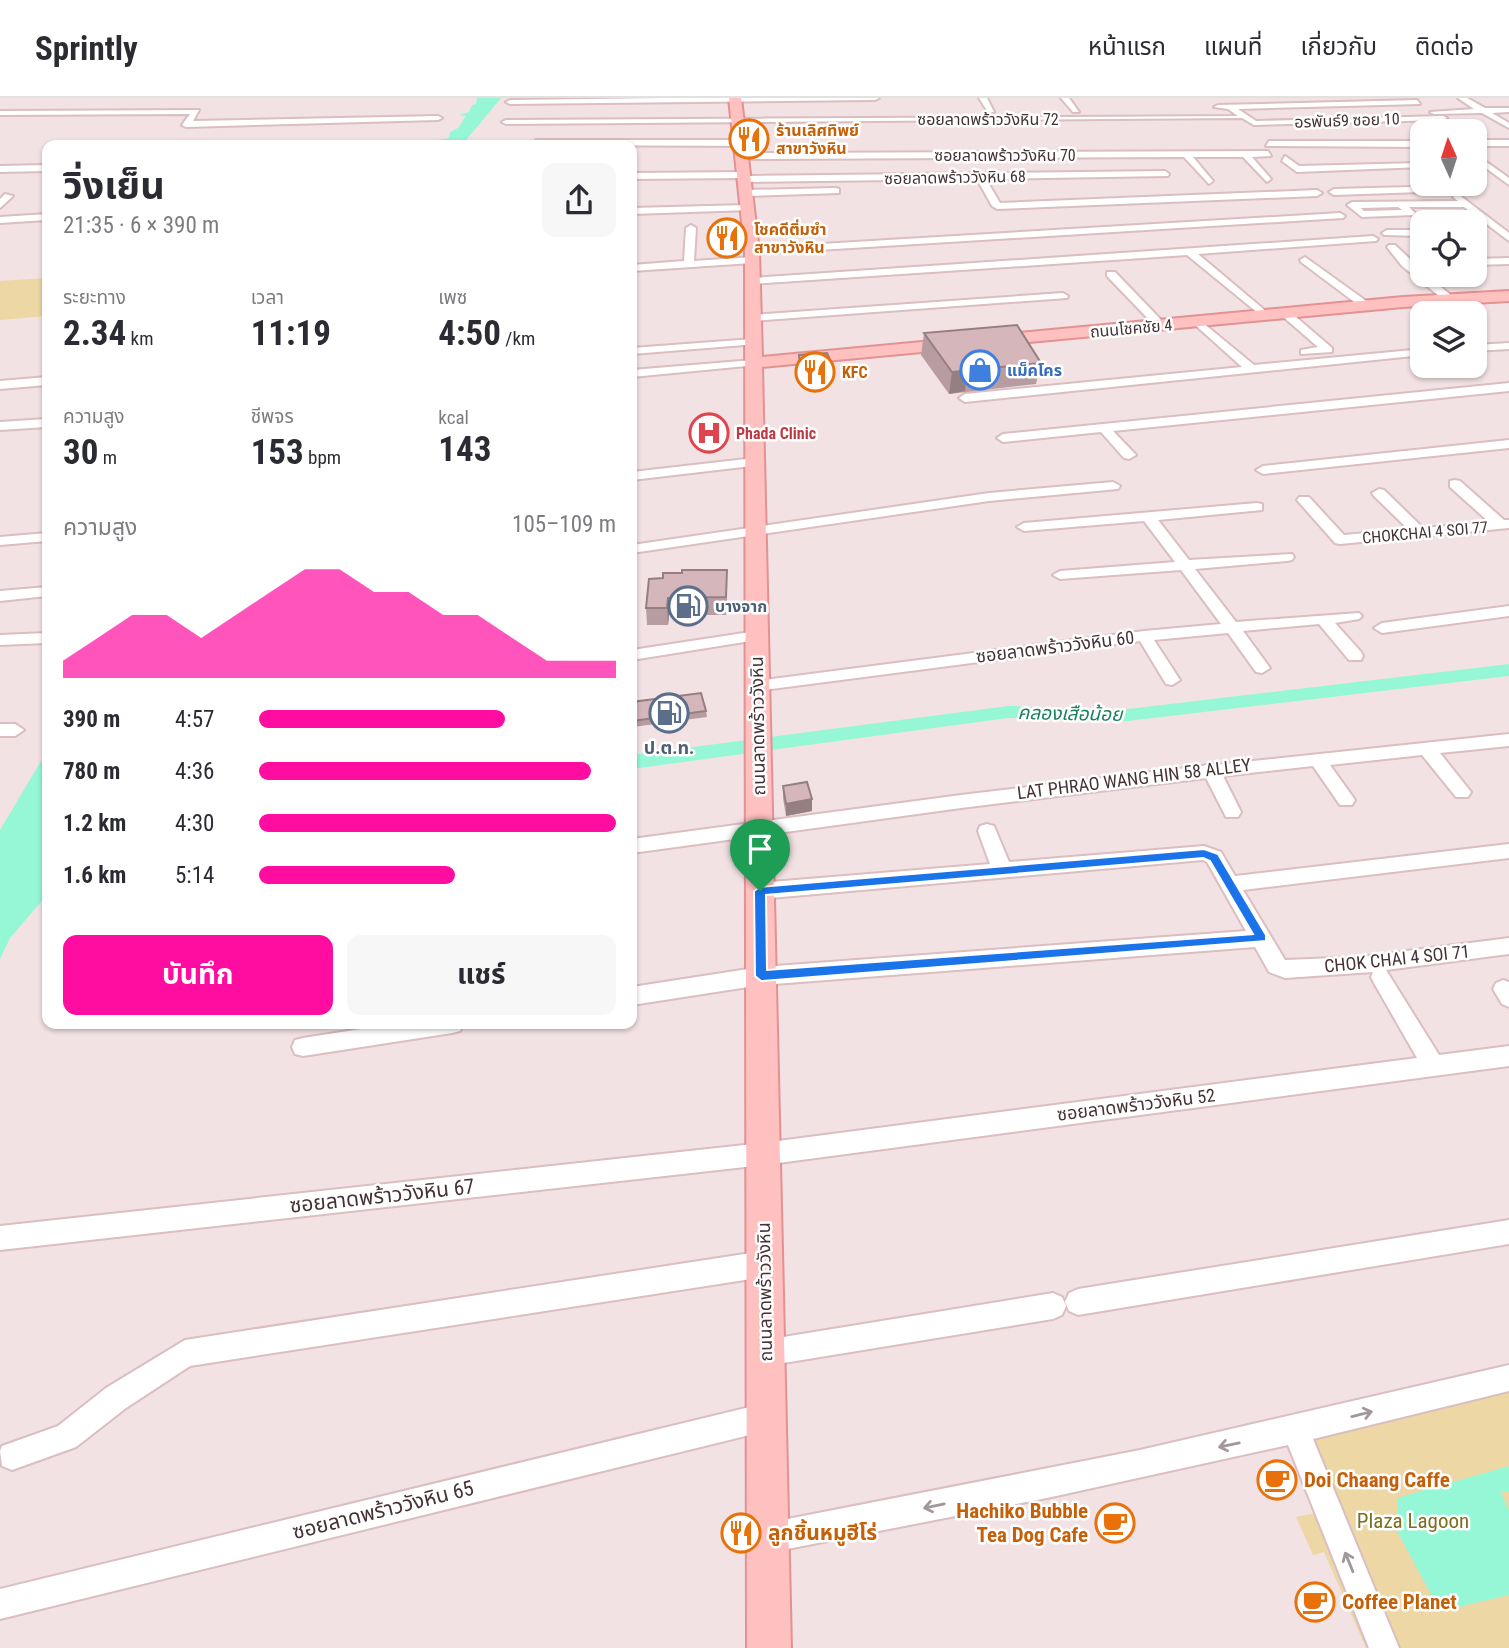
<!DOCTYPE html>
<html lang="th">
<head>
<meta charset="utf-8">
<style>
	body { margin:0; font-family:"Roboto Condensed","Noto Sans Thai",sans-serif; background:#f7f7f7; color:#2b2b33; height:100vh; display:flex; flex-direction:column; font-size:26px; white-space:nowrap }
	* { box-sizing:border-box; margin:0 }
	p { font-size:23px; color:#7c7c81 }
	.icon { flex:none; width:38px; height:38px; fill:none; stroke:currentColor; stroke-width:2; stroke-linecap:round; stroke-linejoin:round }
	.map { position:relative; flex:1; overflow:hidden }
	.panel { position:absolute; left:42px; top:42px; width:595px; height:889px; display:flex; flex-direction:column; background:#fff; border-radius:14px; box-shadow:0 2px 5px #0004 }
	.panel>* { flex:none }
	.needle { width:46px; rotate:357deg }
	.tools { position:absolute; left:1410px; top:21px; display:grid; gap:14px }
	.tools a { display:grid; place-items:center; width:77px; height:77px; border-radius:14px; background:#fff; box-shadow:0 2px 5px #0004; font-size:35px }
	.pin { position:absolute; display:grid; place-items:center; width:60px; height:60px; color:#fff; margin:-72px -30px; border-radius:50% 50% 50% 0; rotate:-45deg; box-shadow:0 0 7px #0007 }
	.pin .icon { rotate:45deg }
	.round { display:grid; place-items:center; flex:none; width:74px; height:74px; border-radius:14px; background:#f7f7f7 }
	.head { display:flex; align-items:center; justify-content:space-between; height:119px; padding:0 21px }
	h1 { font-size:38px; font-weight:700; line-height:52px }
	.figures { display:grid; grid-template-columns:repeat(3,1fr); gap:10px; height:119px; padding:7px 21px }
	.figures div { display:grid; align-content:center }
	.figures b { font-size:35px; font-weight:700 }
	.figures small { font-size:19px; font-weight:400 }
	.figures p { font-size:19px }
	.chart { height:196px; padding:14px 21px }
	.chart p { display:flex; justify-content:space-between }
	.chart svg { width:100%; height:126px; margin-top:7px; fill:#ff0da0; opacity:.7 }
	.action { display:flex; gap:14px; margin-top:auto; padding:14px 21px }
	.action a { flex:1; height:80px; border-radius:14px; background:#ff0da0; color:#fff; font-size:28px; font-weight:700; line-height:80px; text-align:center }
	.action a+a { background:#f7f7f7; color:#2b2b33 }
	ul { padding:0 21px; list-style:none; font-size:23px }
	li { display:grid; grid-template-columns:112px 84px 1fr; align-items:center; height:52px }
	li i { height:18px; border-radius:9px; background:#ff0da0 }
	header { display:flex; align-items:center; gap:42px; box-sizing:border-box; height:98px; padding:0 35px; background:#fff; border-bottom:2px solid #e1e1e2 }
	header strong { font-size:33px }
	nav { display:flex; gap:38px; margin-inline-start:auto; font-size:24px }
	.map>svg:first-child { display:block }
	.green { fill:#ecd7a5 }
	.water { fill:#96f7d6 }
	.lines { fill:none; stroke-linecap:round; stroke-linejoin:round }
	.canal { fill:#96f7d6; fill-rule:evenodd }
	.street-casing { stroke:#dabec0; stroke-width:4 }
	.secondary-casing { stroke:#e29293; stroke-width:4 }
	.street { fill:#fff; fill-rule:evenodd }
	.secondary { fill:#ffc0c0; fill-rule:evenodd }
	.wall { fill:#b79da1 }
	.shaded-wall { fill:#957f83 }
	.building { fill:#d5b6bb; stroke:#957f83; stroke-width:2 }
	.oneway { stroke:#a2989a }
	.route { fill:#1a73e8; stroke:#fff; stroke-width:2; fill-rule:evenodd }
	.labels { text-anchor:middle; stroke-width:5; stroke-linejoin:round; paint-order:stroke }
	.far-street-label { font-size:16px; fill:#453235; stroke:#fff }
	.far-food-label { font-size:16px; font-weight:bold; fill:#c56008; stroke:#fff; text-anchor:start }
	.far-shop-label { font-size:16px; font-weight:bold; fill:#366cbe; stroke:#fff; text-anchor:start }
	.far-health-label { font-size:16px; font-weight:bold; fill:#be3a42; stroke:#fff; text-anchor:start }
	.far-service-label { font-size:16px; font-weight:bold; fill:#4e5e75; stroke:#fff; text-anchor:start }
	.street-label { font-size:18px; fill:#453235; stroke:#fff }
	.service-label { font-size:18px; font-weight:bold; fill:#4e5e75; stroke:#fff }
	.water-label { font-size:19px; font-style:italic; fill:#1b805e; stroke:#fff }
	.near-street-label { font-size:21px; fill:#453235; stroke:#fff }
	.near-food-label { font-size:21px; font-weight:bold; fill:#c56008; stroke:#fff; text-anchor:start }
	.near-park-label { font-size:21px; fill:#7c6f20; stroke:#fff }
</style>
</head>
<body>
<header>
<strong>Sprintly</strong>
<nav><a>หน้าแรก</a><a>แผนที่</a><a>เกี่ยวกับ</a><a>ติดต่อ</a></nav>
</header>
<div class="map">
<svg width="1509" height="1550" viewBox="0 0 1509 1550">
	<rect width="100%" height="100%" fill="#f3e2e3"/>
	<g class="green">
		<polygon points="47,180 47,218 0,222 0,183"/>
		<polygon points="1509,1285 1509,1550 1366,1550 1324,1454 1313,1457 1296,1419 1317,1415 1324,1391 1286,1344"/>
	</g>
	<g class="water">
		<polygon points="477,0 501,0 462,47 435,47 438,42 449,40 450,34 458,30 466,18 459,17 469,14 472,7 476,6"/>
		<polygon points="47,653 47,797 10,840 0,861 0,732"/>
		<polygon points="1509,1368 1509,1393 1501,1394 1509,1413 1509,1497 1440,1513 1397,1433 1397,1400"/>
	</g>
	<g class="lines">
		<polygon class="canal" points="1509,566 1509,578 1119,624 1008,620 632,671 632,657 1008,608 1119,612"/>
		<g class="street-casing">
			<g id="street">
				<polygon points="664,0 879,0 875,2 510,6 506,4 510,2"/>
				<polygon points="979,0 987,0 994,14 988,14"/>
				<polygon points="1061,0 1069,0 1079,14 1073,14"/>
				<polygon points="1458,0 1467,0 1485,10 1509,10 1509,14 1492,15 1509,25 1509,30 1482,15 1434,16 1430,14 1474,11"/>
				<polygon points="1417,2 1420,6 1238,11 1256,23 1443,18 1447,20 1443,22 1254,27 1242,20 506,26 502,24 506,22 1238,18 1228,11 1214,9 1218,7"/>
				<polygon points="199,12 193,23 438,18 442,20 438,22 186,29 182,27 190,16 0,17 0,13"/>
				<polygon points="536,42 759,42 763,45 759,48 533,47"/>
				<rect x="1475" y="42" width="34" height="6"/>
				<polygon points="1269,43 1423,43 1423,49 1266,48"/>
				<polygon points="1268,53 1271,58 1252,59 1271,81 1267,84 1243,59 1193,59 1213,83 1209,86 1184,59 741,61 737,58 741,55"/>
				<polygon points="1475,56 1509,80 1509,87 1475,62"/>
				<polygon points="1285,58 1299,68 1419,65 1423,69 1297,74 1282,63"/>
				<polygon points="47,67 47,73 0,74 0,68"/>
				<polygon points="1165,73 1169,76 1168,78 986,81 1000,105 1317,92 1322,95 1317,98 997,111 992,108 977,81 744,84 740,80 632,81 632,75 744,74 748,78"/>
				<polygon points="1448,88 1453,91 1451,93 1334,97 1329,94 1334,91"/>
				<polygon points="836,90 839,91 839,95 746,98 741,95 746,92"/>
				<polygon points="5,96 13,98 0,110 0,101"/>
				<path d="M1458,96L1509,135V143L1464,109H1409L1415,115L1413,117L1362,119L1347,107L1352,104L1458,103L1453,99ZM1398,109L1402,112L1364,113L1361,110Z"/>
				<polygon points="747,107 750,108 750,112 632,116 632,110"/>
				<polygon points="1340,115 1345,118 1343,120 752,156 747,153 752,150"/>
				<polygon points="47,116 47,122 0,125 0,119"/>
				<polygon points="691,127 696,130 694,163 752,159 757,162 752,165 632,173 632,167 684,163 686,130"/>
				<polygon points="1387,132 1423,132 1423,138 1384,137 1382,135"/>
				<polygon points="1373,138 1378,141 1376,143 1198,156 1268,215 1269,217 1264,220 1187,157 752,186 747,183 752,180"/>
				<polygon points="1389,147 1395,147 1411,162 1423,161 1423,167 1415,168 1452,198 1452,202 1444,202 1402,168 1387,149"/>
				<polygon points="1305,159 1369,205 1369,209 1361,209 1301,164 1300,162"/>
				<polygon points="1509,160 1509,166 1475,167 1475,161"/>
				<polygon points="1107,174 1115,174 1164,225 1164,229 1156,229 1107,178"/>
				<polygon points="1063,195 1068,198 1067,200 753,223 748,220 753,217"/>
				<polygon points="1281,213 1289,213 1332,250 1332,254 1301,256 1301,252 1318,249 1281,217"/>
				<polygon points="1197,220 1254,267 1423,251 1423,257 965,304 959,300 965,296 1242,269 1193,225 1193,221"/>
				<polygon points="753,241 757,242 757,246 632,256 632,250"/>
				<polygon points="1509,245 1509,251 1475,253 1475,247"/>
				<polygon points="753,262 759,265 757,267 632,279 632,272"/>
				<polygon points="47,279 47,287 0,291 0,283"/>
				<polygon points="1509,285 1509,293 1113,333 1136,357 1129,361 1124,360 1101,334 1003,344 997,340 1003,336"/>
				<polygon points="47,321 47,329 0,332 0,324"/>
				<polygon points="1509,342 1509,350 1263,376 1256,372 1263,368"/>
				<polygon points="755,360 760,361 760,367 632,382 632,374"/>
				<polygon points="1455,382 1460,383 1504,422 1509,422 1509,430 1340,446 1335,445 1297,402 1299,399 1309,399 1344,437 1408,431 1374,398 1372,395 1379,391 1384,392 1423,430 1489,424 1450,389 1450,383"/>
				<polygon points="1113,384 1120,388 1118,391 989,403 632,455 632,447 989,395"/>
				<polygon points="1257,405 1262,406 1262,412 1158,422 1189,462 1292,456 1294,459 1292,462 1287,463 1195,471 1236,524 1359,515 1362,518 1359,521 1335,525 1361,554 1363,558 1361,562 1349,562 1319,526 1243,533 1270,570 1262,575 1256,574 1228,535 1154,542 1180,582 1172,587 1166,586 1140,543 757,593 749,588 757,583 1144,533 1221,526 1181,472 1060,481 1053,477 1060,473 1175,464 1144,423 1024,433 1017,429 1024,425"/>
				<polygon points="47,435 47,443 0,447 0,439"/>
				<polygon points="47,489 47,498 0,503 0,493"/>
				<polygon points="1509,508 1509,518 1382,535 1374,530 1382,525"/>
				<polygon points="757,533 765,538 763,541 632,562 632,552"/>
				<polygon points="47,535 47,545 0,547 0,537"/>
				<polygon points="0,626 15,626 24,632 15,638 0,638"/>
				<polygon points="1509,636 1509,648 1440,655 1471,694 1468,699 1456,699 1422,657 1330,667 1355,702 1352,707 1340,707 1313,668 1223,678 1241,714 1238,719 1226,719 1206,680 961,710 632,755 632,741 961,697 1203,668 1210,665 1216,667"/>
				<polygon points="987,726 994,728 1009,764 1204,748 1221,754 1235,778 1509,746 1509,760 1243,792 1285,862 1360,859 1509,840 1509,856 1386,872 1439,957 1509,948 1509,968 763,1067 0,1152 0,1128 763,1045 1417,960 1374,885 1371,879 1373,874 1285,880 1269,874 1255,849 761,887 632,907 632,889 761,869 1246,833 1207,764 1203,762 760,801 753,798 750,793 753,788 760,785 990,766 978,733 980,728"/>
				<polygon points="1503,882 1509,884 1509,909 1502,906 1493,891 1496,885"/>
				<polygon points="393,926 463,926 460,933 452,935 303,958 295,956 292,949 295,942 303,940"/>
				<polygon points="1509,1122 1509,1146 1078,1217 1069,1213 1065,1204 1069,1195 1078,1191"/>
				<polygon points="764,1153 773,1157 777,1166 773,1175 764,1179 190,1268 126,1310 76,1349 12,1372 2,1368 0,1353 2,1348 58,1328 106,1290 185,1242"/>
				<polygon points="1053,1195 1062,1199 1066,1208 1062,1217 1053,1221 765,1268 756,1264 752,1255 756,1246 765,1242"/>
				<polygon points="1509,1267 1509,1293 1313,1341 1399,1550 1369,1550 1288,1347 1047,1400 767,1455 757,1450 752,1440 757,1430 767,1425 1140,1352"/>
				<polygon points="766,1305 776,1309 780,1319 776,1329 766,1333 0,1521 0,1491"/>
			</g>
		</g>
		<g class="secondary-casing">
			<polygon id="secondary" points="729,0 741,0 759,153 762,259 1403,199 1509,193 1509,203 1403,209 762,269 791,1550 747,1550 745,153"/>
		</g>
		<use href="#street" class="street"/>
		<use href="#secondary" class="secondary"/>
	</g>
	<g class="wall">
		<polygon points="924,235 1041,265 1036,286 949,296 921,257"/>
		<polygon points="799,257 834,270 834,281 799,282"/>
		<polygon points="727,472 726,517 669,517 668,527 647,527 646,510 682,475"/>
		<polygon points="632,604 706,613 707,619 633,629"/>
		<polygon points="783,688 812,713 786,718 783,700"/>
	</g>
	<g class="shaded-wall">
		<polygon points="968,272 965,293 949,296 952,274"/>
		<polygon points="727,472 727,490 726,517 726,499"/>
		<polygon points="668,500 669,517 668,527 667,510"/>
		<polygon points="812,701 812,713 786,718 786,706"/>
	</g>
	<g class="building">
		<polygon points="1017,227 1041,265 952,274 924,235"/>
		<polygon points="827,255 834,270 800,271 799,257"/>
		<polygon points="682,472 727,472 726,499 668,500 667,510 646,510 649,481 663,480 663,475 682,475"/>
		<polygon points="701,595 706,613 632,623 632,604"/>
		<polygon points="807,684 812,701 786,706 783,688"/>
	</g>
	<defs><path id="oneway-shaft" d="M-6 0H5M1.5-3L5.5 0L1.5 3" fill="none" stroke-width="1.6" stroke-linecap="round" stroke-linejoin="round" transform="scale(1.75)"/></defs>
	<g class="oneway">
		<use href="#oneway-shaft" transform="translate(1362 1316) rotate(-14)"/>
		<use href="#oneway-shaft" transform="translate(1229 1347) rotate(168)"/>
		<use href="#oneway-shaft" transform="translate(934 1408) rotate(168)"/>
		<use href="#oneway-shaft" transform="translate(1349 1464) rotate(-112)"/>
	</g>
	<path class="route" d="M1204,751L1218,756L1266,837V843L761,883L755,878L754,793L760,789ZM1203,760L1210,763L1253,836L767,872L766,797Z"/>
	<defs>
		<g id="restaurant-ring" transform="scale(2.0125)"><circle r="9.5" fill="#fff" stroke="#e8710a" stroke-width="1.5"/><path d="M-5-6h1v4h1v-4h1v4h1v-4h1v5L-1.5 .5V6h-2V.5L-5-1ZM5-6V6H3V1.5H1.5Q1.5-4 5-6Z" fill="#e8710a"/></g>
		<g id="shop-ring" transform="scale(2.0125)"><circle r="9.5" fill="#fff" stroke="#3f7fe0" stroke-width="1.5"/><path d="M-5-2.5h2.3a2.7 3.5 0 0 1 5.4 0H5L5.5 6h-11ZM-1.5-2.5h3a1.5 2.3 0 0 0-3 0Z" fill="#3f7fe0"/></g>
		<g id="hospital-ring" transform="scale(2.0125)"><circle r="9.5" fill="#fff" stroke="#e0444e" stroke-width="1.5"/><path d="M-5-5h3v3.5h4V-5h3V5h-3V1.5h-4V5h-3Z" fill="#e0444e"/></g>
		<g id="fuel-ring" transform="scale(2.0125)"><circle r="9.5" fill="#fff" stroke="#5c6f8a" stroke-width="1.5"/><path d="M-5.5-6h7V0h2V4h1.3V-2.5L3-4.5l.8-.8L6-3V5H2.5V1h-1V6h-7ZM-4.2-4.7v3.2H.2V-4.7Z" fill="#5c6f8a"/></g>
		<g id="cafe-ring" transform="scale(2.0125)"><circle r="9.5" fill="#fff" stroke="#e8710a" stroke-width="1.5"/><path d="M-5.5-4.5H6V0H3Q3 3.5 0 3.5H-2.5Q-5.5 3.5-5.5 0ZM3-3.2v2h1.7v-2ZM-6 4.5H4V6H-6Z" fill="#e8710a"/></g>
	</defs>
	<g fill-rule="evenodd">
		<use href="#restaurant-ring" x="749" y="41"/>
		<use href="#restaurant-ring" x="727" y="140"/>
		<use href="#shop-ring" x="980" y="272"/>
		<use href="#restaurant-ring" x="815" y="274"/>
		<use href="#hospital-ring" x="709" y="335"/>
		<use href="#fuel-ring" x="688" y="508"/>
		<use href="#fuel-ring" x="669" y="615"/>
		<use href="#cafe-ring" x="1277" y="1382"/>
		<use href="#cafe-ring" x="1115" y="1425"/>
		<use href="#restaurant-ring" x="741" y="1435"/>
		<use href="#cafe-ring" x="1315" y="1504"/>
	</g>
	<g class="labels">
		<g class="far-street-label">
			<text x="988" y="27">ซอยลาดพร้าววังหิน 72</text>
			<text transform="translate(1347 22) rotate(-2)" y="6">อรพันธ์9 ซอย 10</text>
			<text x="1005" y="63">ซอยลาดพร้าววังหิน 70</text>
			<text transform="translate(955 79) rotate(-1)" y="6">ซอยลาดพร้าววังหิน 68</text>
			<text transform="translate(1131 230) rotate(-5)" y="6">ถนนโชคชัย 4</text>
			<text transform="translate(1425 434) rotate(-5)" y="6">CHOKCHAI 4 SOI 77</text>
		</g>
		<g class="far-food-label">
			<text x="776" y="38">ร้านเลิศทิพย์<tspan x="776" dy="18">สาขาวังหิน</tspan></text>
			<text x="754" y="137">โชคดีติ่มซำ<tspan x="754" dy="18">สาขาวังหิน</tspan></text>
			<text x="842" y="280">KFC</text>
		</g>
		<g class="far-shop-label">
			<text x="1007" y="278">แม็คโคร</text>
		</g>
		<g class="far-health-label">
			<text x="736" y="341">Phada Clinic</text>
		</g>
		<g class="far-service-label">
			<text x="715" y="514">บางจาก</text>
		</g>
		<g class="street-label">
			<text transform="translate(1055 549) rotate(-7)" y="6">ซอยลาดพร้าววังหิน 60</text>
			<text transform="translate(758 628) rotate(-91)" y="6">ถนนลาดพร้าววังหิน</text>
			<text transform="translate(1134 681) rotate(-7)" y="6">LAT PHRAO WANG HIN 58 ALLEY</text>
			<text transform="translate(1397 861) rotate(-6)" y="6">CHOK CHAI 4 SOI 71</text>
			<text transform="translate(1136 1007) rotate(-7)" y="6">ซอยลาดพร้าววังหิน 52</text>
			<text transform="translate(765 1194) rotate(-91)" y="6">ถนนลาดพร้าววังหิน</text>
		</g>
		<g class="service-label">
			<text x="669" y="656">ป.ต.ท.</text>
		</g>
		<g class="water-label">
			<text transform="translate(1070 615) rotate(1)" y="7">คลองเสือน้อย</text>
		</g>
		<g class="near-street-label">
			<text transform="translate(382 1098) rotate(-6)" y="7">ซอยลาดพร้าววังหิน 67</text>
			<text transform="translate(383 1412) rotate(-14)" y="7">ซอยลาดพร้าววังหิน 65</text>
		</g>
		<g class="near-food-label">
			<text x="1304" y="1389">Doi Chaang Caffe</text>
			<text x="1088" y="1420" text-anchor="end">Hachiko Bubble<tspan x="1088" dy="24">Tea Dog Cafe</tspan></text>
			<text x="768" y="1442">ลูกชิ้นหมูฮีโร่</text>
			<text x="1342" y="1511">Coffee Planet</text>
		</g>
		<g class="near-park-label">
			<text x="1413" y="1430">Plaza Lagoon</text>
		</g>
	</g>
</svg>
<div class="tools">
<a><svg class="needle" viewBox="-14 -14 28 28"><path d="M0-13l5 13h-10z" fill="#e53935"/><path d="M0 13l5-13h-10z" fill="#7c7c81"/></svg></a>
<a><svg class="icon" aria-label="locate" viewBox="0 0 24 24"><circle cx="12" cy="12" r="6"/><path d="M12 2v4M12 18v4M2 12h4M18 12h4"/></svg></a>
<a><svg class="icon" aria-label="layers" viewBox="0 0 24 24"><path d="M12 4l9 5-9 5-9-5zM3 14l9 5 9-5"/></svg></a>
</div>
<div class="pin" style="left:760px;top:793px;background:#1e9e55"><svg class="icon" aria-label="arrive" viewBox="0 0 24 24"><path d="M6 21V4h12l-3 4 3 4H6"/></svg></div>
<section class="panel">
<div class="head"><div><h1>วิ่งเย็น</h1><p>21:35 · 6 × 390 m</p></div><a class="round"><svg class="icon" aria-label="share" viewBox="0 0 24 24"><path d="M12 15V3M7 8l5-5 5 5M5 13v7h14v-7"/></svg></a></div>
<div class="figures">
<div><p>ระยะทาง</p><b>2.34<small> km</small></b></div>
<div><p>เวลา</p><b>11:19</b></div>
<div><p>เพซ</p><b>4:50<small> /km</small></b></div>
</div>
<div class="figures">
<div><p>ความสูง</p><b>30<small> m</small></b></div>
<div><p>ชีพจร</p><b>153<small> bpm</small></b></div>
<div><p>kcal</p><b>143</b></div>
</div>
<div class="chart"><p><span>ความสูง</span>105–109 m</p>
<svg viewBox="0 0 160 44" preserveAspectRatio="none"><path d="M0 44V38L10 30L20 22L30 22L40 30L50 22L60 14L70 6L80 6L90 14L100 14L110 22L120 22L130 30L140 38L150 38L160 38V44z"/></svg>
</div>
<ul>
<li><b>390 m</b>4:57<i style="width:69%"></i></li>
<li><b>780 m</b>4:36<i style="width:93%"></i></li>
<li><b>1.2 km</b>4:30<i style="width:100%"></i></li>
<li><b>1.6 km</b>5:14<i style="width:55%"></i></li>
</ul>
<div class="action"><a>บันทึก</a><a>แชร์</a></div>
</section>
</div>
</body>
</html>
